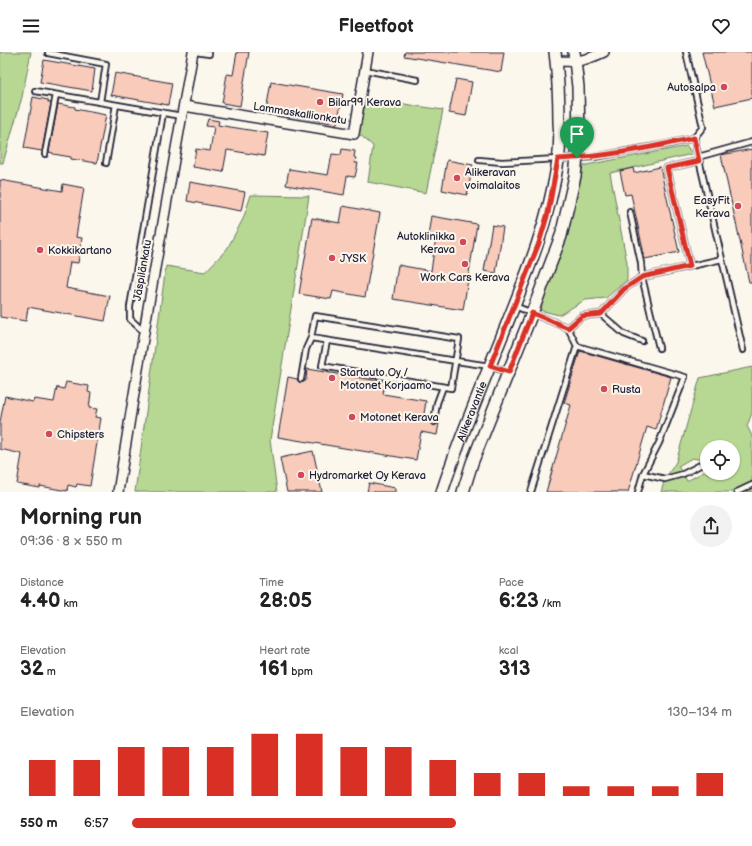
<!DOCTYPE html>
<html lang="en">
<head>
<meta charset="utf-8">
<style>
	body { margin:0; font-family:"Balsamiq Sans",sans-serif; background:#f2f2f2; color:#222; height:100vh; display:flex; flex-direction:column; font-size:15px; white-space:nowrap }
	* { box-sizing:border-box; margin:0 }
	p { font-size:13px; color:#767676 }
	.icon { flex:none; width:22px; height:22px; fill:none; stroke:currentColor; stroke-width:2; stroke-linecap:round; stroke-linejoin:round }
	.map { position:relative; height:440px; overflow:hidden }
	.drawer { display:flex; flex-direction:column; background:#fff; flex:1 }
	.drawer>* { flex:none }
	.buttons { position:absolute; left:700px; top:388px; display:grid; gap:8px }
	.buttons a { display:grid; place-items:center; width:40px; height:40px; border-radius:50%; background:#fff; box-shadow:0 1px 3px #0004; font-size:20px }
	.pin { position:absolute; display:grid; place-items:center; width:34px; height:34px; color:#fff; margin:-41px -17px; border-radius:50% 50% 50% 0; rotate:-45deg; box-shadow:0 0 4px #0007 }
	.pin .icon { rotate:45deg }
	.round { display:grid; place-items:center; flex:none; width:42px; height:42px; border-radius:21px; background:#f2f2f2 }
	.overview { display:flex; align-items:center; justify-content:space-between; height:68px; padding:0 20px }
	h1 { font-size:22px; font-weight:700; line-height:30px }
	.metrics { display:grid; grid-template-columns:repeat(3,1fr); gap:6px; height:68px; padding:4px 20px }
	.metrics div { display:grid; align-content:center }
	.metrics b { font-size:20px; font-weight:700 }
	.metrics small { font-size:11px; font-weight:400 }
	.metrics p { font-size:11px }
	.chart { height:112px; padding:8px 20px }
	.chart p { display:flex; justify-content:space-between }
	.chart svg { width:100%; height:72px; margin-top:4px; stroke:#d93025; stroke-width:6 }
	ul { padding:0 20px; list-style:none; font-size:13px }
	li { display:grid; grid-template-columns:64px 48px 1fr; align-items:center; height:30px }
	li i { height:10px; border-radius:5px; background:#d93025 }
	header { display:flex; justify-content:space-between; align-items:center; height:52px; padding:0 20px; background:#fff; font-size:18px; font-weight:700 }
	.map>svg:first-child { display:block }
	.green { fill:#b7d892; stroke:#6c7d66; fill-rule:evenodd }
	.building { fill:#f8cbba; stroke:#22223b }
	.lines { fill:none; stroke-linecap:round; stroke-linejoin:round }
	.service-casing { stroke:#22223b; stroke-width:8 }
	.minor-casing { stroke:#22223b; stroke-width:12 }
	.tertiary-casing { stroke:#22223b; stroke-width:14 }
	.service { stroke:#fbf7ec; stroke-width:4.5 }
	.minor { stroke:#fbf7ec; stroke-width:9 }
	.tertiary { stroke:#fbf7ec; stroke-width:11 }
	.route-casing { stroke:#fff; stroke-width:8 }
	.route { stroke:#d93025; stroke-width:5 }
	.poi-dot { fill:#d1495b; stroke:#fbf7ec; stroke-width:1.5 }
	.labels { text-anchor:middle; stroke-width:4; stroke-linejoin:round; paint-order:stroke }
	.poi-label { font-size:11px; fill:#22223b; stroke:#fbf7ec; text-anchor:start }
	.street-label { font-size:11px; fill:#22223b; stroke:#fbf7ec }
</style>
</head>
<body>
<header><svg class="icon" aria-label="menu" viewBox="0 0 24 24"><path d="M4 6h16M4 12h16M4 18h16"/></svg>Fleetfoot<svg class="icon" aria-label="heart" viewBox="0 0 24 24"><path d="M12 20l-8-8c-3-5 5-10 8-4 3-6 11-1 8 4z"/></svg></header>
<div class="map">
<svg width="752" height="440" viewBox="0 0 752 440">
	<rect width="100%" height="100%" fill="#fbf7ec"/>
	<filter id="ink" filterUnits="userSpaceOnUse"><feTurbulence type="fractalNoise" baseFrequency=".025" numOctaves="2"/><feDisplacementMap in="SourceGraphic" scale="8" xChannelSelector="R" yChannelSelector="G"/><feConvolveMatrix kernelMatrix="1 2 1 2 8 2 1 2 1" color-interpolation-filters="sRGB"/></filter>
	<g filter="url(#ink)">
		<g class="green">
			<polygon points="0,0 31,0 22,45 3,111 0,111"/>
			<polygon points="366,46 443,58 426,141 368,130 373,94 359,82"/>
			<polygon points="687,94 692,102 610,121 627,211 627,228 606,246 585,248 559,263 539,258 581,114"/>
			<polygon points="251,143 309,144 270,388 277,440 135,440 166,214 205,220 227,197 243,167"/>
			<path d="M752,315V361L747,374L752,384V440H661L665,427L676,410L700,326ZM707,395H733V421H707V418L687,429L678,414L692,406L703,408L707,417Z"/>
		</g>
		<g class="building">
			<polygon points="237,0 249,0 240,54 222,51 227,22 233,23"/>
			<polygon points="405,0 504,0 501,20 404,4"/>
			<polygon points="702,0 752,0 752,46 715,54"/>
			<polygon points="44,8 95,17 92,39 40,30"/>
			<polygon points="115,21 172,31 168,53 111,43"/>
			<polygon points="456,27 472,30 466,64 449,61"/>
			<polygon points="271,30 343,42 337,72 266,59"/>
			<polygon points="33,45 48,48 48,50 51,51 42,99 24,96"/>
			<polygon points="58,52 75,55 75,57 106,63 97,111 71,107 71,105 53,102 53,101 49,100"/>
			<polygon points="208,67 219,69 218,73 268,81 264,104 227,98 223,120 193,115 196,97 210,99 214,75 206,74"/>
			<polygon points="342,97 355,99 354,105 356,106 355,111 358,111 355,125 347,124 344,143 286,133 289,117 328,123 332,102 341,103"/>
			<polygon points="752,97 752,230 749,230 721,103"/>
			<polygon points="447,108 473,113 467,143 442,138"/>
			<polygon points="660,115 679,200 645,207 631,142 625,143 620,119 633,116 634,121"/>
			<polygon points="0,128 62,139 63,132 84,136 76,185 82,186 78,211 70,210 66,236 110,244 105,269 28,255 26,269 0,265"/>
			<polygon points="190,130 245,140 241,159 187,149"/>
			<polygon points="343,154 380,161 365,245 333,239 331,247 299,242 312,166 340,171"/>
			<polygon points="431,164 477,172 463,258 393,247 398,213 431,219 436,185 428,184"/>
			<polygon points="492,173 503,175 496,221 484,219"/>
			<polygon points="580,299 671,325 656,378 647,375 628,440 546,440 571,353 564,351"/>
			<polygon points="307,317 385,330 383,342 426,349 423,368 430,369 431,372 433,374 439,371 437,383 421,380 416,408 278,385 288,325 297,327 299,330 303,330 306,328"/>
			<polygon points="66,330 89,334 88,340 91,341 89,356 97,357 95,365 101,366 90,434 77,432 76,435 68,433 67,439 40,434 40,436 17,432 22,402 0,397 0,370 5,344 33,350 34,347 54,350 57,335 64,337"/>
			<polygon points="313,399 322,440 287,440 280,406"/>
			<polygon points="369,431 395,436 395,440 367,440"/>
		</g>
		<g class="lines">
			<g class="service-casing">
				<g id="service">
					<polyline points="195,0 209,2"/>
					<polyline points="48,1 106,12 100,50"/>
					<polyline points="365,18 417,28"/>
					<polyline points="35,39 182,64"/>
					<polyline points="694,86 743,298"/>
					<polyline points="45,102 56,43"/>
					<polyline points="698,105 752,90"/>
					<polyline points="479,108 502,110 594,105 668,92 694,86 703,75 686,0"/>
					<polyline points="106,111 116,53"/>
					<polyline points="630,160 641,211 642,225 659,296"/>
					<polyline points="690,214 667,116 699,109"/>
					<polyline points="515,254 568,276 582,264 601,262 624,282 642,289"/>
					<polyline points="601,262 624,237 642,225 722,207"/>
					<polyline points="144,280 130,267 130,255 163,61"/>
					<polyline points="327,289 322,314 451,336 459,287 315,264 311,286 456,309 490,314 507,320"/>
					<polyline points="577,294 685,325 659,391 643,422 638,440"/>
					<polyline points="301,327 306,297 311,286"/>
					<polyline points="434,370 437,351 443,335"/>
					<polyline points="643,422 665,427 683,422 704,411"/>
					<polyline points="531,440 577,294 568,276"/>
					<polyline points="737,440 752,433"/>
				</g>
			</g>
			<g class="minor-casing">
				<g id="minor">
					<path d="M556,9C577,10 585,9 604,0"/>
					<polyline points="184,54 354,82 368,0"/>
					<polyline points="118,440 148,256 193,0"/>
				</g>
			</g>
			<g class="tertiary-casing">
				<g id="tertiary">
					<path id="s1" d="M442,440C459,387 481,336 502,284C525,227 549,170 558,109C560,96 560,82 559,70C559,46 558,23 555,0"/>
					<polyline points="463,440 472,411 532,261 561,184 575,124 579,86 578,35 574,0"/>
				</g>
			</g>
			<use href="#service" class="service"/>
			<use href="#minor" class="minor"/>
			<use href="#tertiary" class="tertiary"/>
		</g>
	</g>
	<g class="lines" filter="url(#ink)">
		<g class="route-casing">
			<path id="route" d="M694,86L699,109L667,116L690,214L642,225L624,237L601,262L582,264L568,276L532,261L509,320L490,314L539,191L548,161L558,107C604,105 649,96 694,86Z"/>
		</g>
		<use href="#route" class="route"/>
	</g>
	<g class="poi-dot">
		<circle cx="724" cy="35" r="4"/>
		<circle cx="320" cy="50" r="4"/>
		<circle cx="457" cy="126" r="4"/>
		<circle cx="738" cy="154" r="4"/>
		<circle cx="463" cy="190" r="4"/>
		<circle cx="40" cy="198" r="4"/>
		<circle cx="332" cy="206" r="4"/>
		<circle cx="465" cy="212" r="4"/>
		<circle cx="332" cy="326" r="4"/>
		<circle cx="604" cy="337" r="4"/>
		<circle cx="352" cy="365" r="4"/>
		<circle cx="49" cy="382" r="4"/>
		<circle cx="301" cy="423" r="4"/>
	</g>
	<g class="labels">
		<g class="poi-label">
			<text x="716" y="39" text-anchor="end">Autosalpa</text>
			<text x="328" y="54">Bilar99 Kerava</text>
			<text x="465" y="124">Alikeravan<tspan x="465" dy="13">voimalaitos</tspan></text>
			<text x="730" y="152" text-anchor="end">EasyFit<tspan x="730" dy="13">Kerava</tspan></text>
			<text x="455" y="188" text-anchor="end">Autoklinikka<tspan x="455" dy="13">Kerava</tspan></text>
			<text x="48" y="202">Kokkikartano</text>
			<text x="340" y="210">JYSK</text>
			<text x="465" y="229" text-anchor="middle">Work Cars Kerava</text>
			<text x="340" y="324">Startauto Oy /<tspan x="340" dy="13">Motonet Korjaamo</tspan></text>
			<text x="612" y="341">Rusta</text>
			<text x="360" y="369">Motonet Kerava</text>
			<text x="57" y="386">Chipsters</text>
			<text x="309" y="427">Hydromarket Oy Kerava</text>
		</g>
		<g class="street-label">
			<text transform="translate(300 61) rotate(9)" y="4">Lammaskallionkatu</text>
			<text transform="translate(142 218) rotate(-80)" y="4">Jäspilänkatu</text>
			<text dy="4" stroke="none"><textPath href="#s1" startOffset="86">Alikeravantie</textPath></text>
		</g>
	</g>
</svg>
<div class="buttons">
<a><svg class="icon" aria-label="locate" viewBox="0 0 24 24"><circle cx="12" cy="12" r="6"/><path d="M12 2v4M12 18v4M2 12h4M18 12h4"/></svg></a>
</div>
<div class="pin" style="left:577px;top:106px;background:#1e9e55"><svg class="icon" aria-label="arrive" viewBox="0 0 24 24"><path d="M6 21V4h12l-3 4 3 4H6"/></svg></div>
</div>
<section class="drawer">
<div class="overview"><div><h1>Morning run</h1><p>09:36 · 8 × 550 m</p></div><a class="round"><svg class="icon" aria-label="share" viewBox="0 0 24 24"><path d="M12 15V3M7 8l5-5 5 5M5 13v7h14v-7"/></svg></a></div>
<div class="metrics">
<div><p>Distance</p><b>4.40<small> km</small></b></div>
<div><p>Time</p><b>28:05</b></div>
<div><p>Pace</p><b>6:23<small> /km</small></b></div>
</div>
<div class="metrics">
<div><p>Elevation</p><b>32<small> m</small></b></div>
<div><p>Heart rate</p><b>161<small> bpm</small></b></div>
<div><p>kcal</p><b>313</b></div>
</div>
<div class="chart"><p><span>Elevation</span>130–134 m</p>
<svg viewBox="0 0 160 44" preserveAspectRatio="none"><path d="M5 44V22M15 44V22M25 44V14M35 44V14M45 44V14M55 44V6M65 44V6M75 44V14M85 44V14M95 44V22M105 44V30M115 44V30M125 44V38M135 44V38M145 44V38M155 44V30"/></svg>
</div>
<ul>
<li><b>550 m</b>6:57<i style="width:54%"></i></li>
</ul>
</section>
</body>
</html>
